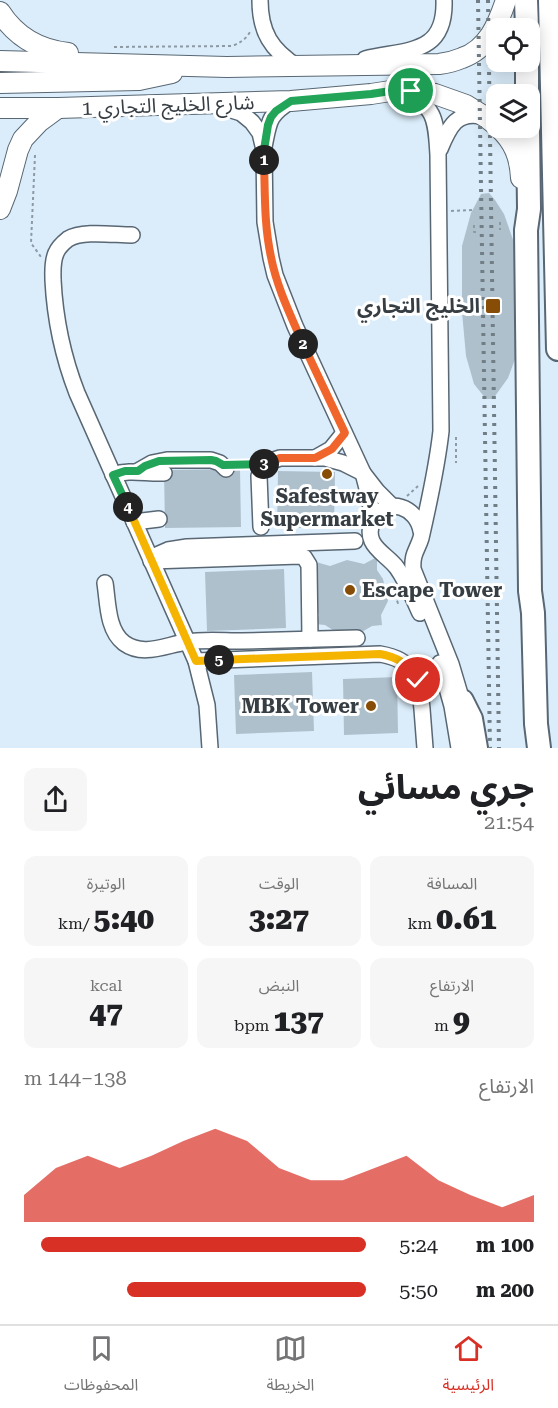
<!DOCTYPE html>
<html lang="ar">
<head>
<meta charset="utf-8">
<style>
	body { margin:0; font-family:"Roboto Serif","Noto Sans Arabic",serif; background:#f6f6f6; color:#202124; direction:rtl; height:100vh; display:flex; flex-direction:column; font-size:22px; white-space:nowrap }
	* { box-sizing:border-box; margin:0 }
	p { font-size:20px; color:#757577 }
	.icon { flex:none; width:33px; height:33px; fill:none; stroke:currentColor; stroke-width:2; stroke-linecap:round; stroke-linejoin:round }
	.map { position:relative; height:748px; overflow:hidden; direction:ltr }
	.side { display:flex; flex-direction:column; background:#fff; flex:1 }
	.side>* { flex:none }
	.fabs { position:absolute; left:486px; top:18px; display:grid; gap:12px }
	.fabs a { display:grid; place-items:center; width:54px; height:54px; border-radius:12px; background:#fff; box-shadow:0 3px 15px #0003; font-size:30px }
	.pin { position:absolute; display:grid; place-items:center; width:51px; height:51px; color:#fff; margin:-26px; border:3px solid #fff; border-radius:50%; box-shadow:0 2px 6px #0007 }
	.km { position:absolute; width:30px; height:30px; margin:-15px; border-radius:50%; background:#222; color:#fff; font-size:16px; line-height:30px; text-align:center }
	.round { display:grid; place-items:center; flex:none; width:63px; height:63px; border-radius:12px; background:#f6f6f6 }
	.head { display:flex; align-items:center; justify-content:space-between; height:102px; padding:0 24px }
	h1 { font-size:33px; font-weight:800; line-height:45px }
	.figures { display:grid; grid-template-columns:repeat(3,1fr); gap:9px; height:102px; padding:6px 24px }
	.figures div { display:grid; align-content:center; border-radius:12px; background:#f6f6f6; text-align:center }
	.figures b { font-size:30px; font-weight:800 }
	.figures small { font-size:16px; font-weight:400 }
	.figures p { font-size:16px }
	.chart { height:168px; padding:12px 24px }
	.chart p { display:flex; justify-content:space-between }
	.chart svg { width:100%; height:108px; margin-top:6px; fill:#d93025; opacity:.7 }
	ul { padding:0 24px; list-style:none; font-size:20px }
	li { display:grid; grid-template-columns:96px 72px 1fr; align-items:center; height:45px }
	li i { height:15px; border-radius:8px; background:#d93025 }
	.tabs { display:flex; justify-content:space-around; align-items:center; height:84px; border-top:2px solid #e0e0e0; background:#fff; font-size:16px; color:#757577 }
	.tabs a { display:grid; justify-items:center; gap:3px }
	.tabs .selected { color:#d93025 }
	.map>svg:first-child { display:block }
	.building { fill:#afc0cd }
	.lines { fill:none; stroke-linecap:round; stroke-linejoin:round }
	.minor-casing { stroke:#586773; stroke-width:18 }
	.major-casing { stroke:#586773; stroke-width:22 }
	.highway-casing { stroke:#586773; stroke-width:26 }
	.path { stroke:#8d9aa4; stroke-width:2; stroke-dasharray:3 3; stroke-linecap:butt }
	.minor { stroke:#fff; stroke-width:15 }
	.major { stroke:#fff; stroke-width:20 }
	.highway { stroke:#fff; stroke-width:22 }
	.rail { stroke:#727e86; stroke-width:4; stroke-dasharray:3 6; stroke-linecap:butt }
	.split-1-casing { stroke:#fff; stroke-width:12 }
	.split-2-casing { stroke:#fff; stroke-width:12 }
	.split-3-casing { stroke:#fff; stroke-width:12 }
	.split-4-casing { stroke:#fff; stroke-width:12 }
	.split-5-casing { stroke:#fff; stroke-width:12 }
	.split-6-casing { stroke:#fff; stroke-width:12 }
	.split-1 { stroke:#22a559; stroke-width:8 }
	.split-2 { stroke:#f0652b; stroke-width:8 }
	.split-3 { stroke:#f0652b; stroke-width:8 }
	.split-4 { stroke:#22a559; stroke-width:8 }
	.split-5 { stroke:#f5b400; stroke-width:8 }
	.split-6 { stroke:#f5b400; stroke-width:8 }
	.poi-dot { fill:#874c06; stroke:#fff; stroke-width:2 }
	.labels { text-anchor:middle; stroke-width:6; stroke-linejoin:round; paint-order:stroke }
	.street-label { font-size:20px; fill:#363d43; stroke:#fff }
	.poi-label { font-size:20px; font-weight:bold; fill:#363d43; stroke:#fff; text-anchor:end }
</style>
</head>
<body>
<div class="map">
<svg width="558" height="748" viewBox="0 0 558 748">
	<rect width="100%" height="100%" fill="#dbedfb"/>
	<g class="building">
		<polygon points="489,193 495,200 504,214 517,251 517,354 508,378 493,399 486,399 474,384 466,356 462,312 462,246 471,213 481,194"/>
		<polygon points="240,469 241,527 165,528 164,470"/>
		<polygon points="278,471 335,472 334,528 277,528"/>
		<polygon points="377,557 377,570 383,579 388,601 381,615 382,625 372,626 355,636 339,634 325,625 315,624 319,615 312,600 318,578 316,562 330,566 347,560 364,564"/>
		<polygon points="284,569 286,628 207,631 205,572"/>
		<polygon points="312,672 314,731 236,734 234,675"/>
		<polygon points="397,677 398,733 344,735 343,679"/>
	</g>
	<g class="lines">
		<g class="minor-casing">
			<g id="minor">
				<path d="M260,0C260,32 271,50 298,67"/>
				<path d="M365,59C405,49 446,56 444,0"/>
				<path d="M401,96C437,101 436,125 438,155L441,431C437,467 429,503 421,538C417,551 412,553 413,569L451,664L465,711"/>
				<polyline points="222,107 241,113 252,122 260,133 264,150 265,222 271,258 275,275 295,326 363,473 369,496 373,520"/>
				<path d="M264,147C269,122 268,115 291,101"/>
				<path d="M440,149C449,127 457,109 485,117"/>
				<path d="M132,235C114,235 83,230 68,239C63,243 58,248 56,253C52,262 53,271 53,280C55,320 63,357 77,393L196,661L207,705L210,748"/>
				<polyline points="315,458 331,449 344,433"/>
				<polyline points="138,471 152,463 167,460 211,460 220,463 226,469"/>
				<path d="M113,475C130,469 146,474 164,473"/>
				<polyline points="134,522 159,519"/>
				<path d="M261,527L259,476C264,466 269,461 280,458H325L343,463L363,473L377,491L393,507"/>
				<polyline points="152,557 168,550 187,547 355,541"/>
				<polyline points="151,561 300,556 304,557 309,565 310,639"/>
				<path d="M105,583C108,602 107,630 124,643C143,657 166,645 186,642C204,639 224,641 242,641C280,640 319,639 357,638"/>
				<path d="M420,613C413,598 407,582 397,568C390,558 377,552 372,541C369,534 370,526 374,519C388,496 417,507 421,531"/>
				<path d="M196,661L380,654C415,660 419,678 422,709C423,722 424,735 425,748"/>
				<polyline points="440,663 452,706 459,748"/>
			</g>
		</g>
		<g class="major-casing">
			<g id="major">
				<path d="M0,12C16,37 39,50 68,53"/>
				<path d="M0,61L227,67L439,64C447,63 455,61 462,58C488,49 498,24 506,0"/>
				<polyline points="0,83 139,80 172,73"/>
				<polyline points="0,108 58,108 291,101 371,94 397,90 411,91 435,94 466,105 487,118 496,125"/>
				<path d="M499,128C514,142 520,157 521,178"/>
				<polyline points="0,209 7,191 18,150 23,139 39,122 58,108"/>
			</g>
		</g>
		<g class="highway-casing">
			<g id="highway">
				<polyline points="526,0 527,28"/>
				<polyline points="550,0 558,349"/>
				<polyline points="527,62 527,94"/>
				<polyline points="528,128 529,209 526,230 530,591 533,613 536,724 539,748"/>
				<polyline points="462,701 471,719 476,748"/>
			</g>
		</g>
		<g class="path">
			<path d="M114,47L232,46C240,43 246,39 250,32"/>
			<polyline points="35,155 31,243 41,257"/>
			<polyline points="451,211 472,210"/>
			<polyline points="500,222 500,230"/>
			<polyline points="474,225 474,232 476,232"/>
			<polyline points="456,437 456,463"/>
			<polyline points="407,496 418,486"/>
			<polyline points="390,584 398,603 399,602"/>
		</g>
		<use href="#minor" class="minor"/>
		<use href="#major" class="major"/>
		<use href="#highway" class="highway"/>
		<g class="rail">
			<polyline points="478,0 490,748"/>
			<polyline points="488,0 499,748"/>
		</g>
	</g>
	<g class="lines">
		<g class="split-1-casing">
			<polyline id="split-1" points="264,160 264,150 268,125 271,117 276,111 291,101 371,94 397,90 411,91"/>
		</g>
		<g class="split-2-casing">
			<path id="split-2" d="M264,160C265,192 264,225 271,257C277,288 291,316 303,344"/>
		</g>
		<g class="split-3-casing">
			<polyline id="split-3" points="264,464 280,458 315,458 332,449 345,433 303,344"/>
		</g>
		<g class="split-4-casing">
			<polyline id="split-4" points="128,507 113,475 125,471 138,471 145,466 159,461 211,460 216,461 223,465 264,464"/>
		</g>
		<g class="split-5-casing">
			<polyline id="split-5" points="128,507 196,661 219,660"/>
		</g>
		<g class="split-6-casing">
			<path id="split-6" d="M219,660L380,654C398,657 408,664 418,680"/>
		</g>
		<use href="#split-1" class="split-1"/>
		<use href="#split-2" class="split-2"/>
		<use href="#split-3" class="split-3"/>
		<use href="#split-4" class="split-4"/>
		<use href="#split-5" class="split-5"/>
		<use href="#split-6" class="split-6"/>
	</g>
	<g class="poi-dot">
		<rect x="485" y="298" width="16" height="16" rx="3"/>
		<circle cx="327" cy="474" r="6"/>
		<circle cx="350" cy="590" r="6"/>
		<circle cx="371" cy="706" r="6"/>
	</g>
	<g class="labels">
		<g class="street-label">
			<text transform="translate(168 105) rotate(-2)" y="7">شارع الخليج التجاري 1</text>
		</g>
		<g class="poi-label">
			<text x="480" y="313">الخليج التجاري</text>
			<text x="327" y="503" text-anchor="middle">Safestway<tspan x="327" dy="23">Supermarket</tspan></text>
			<text x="362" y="597" text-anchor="start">Escape Tower</text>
			<text x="359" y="713">MBK Tower</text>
		</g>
	</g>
</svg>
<div class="fabs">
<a><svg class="icon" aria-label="locate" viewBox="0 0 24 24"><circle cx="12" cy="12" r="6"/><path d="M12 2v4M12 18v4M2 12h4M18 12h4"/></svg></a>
<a><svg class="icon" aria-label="layers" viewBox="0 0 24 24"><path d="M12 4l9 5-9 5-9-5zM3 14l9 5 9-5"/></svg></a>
</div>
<div class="pin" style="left:411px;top:91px;background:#1e9e55"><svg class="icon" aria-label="arrive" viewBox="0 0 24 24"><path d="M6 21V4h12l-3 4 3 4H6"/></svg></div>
<div class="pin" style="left:418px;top:680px;background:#d93025"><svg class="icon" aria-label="check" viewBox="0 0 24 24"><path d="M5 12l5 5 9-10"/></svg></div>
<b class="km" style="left:264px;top:160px">1</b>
<b class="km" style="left:303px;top:344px">2</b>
<b class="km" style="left:264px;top:464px">3</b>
<b class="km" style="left:128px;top:507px">4</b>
<b class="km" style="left:219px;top:660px">5</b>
</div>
<section class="side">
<div class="head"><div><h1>جري مسائي</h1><p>21:54</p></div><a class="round"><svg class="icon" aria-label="share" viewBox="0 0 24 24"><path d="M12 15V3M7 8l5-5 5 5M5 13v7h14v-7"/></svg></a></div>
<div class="figures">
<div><p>المسافة</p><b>0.61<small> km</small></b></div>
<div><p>الوقت</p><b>3:27</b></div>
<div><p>الوتيرة</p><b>5:40<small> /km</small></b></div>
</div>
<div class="figures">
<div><p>الارتفاع</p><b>9<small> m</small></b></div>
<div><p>النبض</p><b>137<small> bpm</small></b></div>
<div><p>kcal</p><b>47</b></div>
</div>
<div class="chart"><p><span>الارتفاع</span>138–144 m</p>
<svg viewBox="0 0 160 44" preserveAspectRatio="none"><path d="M0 44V33L10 22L20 17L30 22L40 17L50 11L60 6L70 11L80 22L90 27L100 27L110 22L120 17L130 27L140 33L150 38L160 33V44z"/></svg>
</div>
<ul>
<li><b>100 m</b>5:24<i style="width:95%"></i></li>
<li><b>200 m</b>5:50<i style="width:70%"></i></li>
</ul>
</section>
<nav class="tabs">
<a class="selected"><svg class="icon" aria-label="home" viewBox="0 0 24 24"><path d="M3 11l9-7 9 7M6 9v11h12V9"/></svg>الرئيسية</a>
<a><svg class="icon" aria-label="map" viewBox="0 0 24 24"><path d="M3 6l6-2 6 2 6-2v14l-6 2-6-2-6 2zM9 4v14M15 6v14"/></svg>الخريطة</a>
<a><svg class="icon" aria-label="saved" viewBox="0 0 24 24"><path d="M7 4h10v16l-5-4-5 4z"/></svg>المحفوظات</a>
</nav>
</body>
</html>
